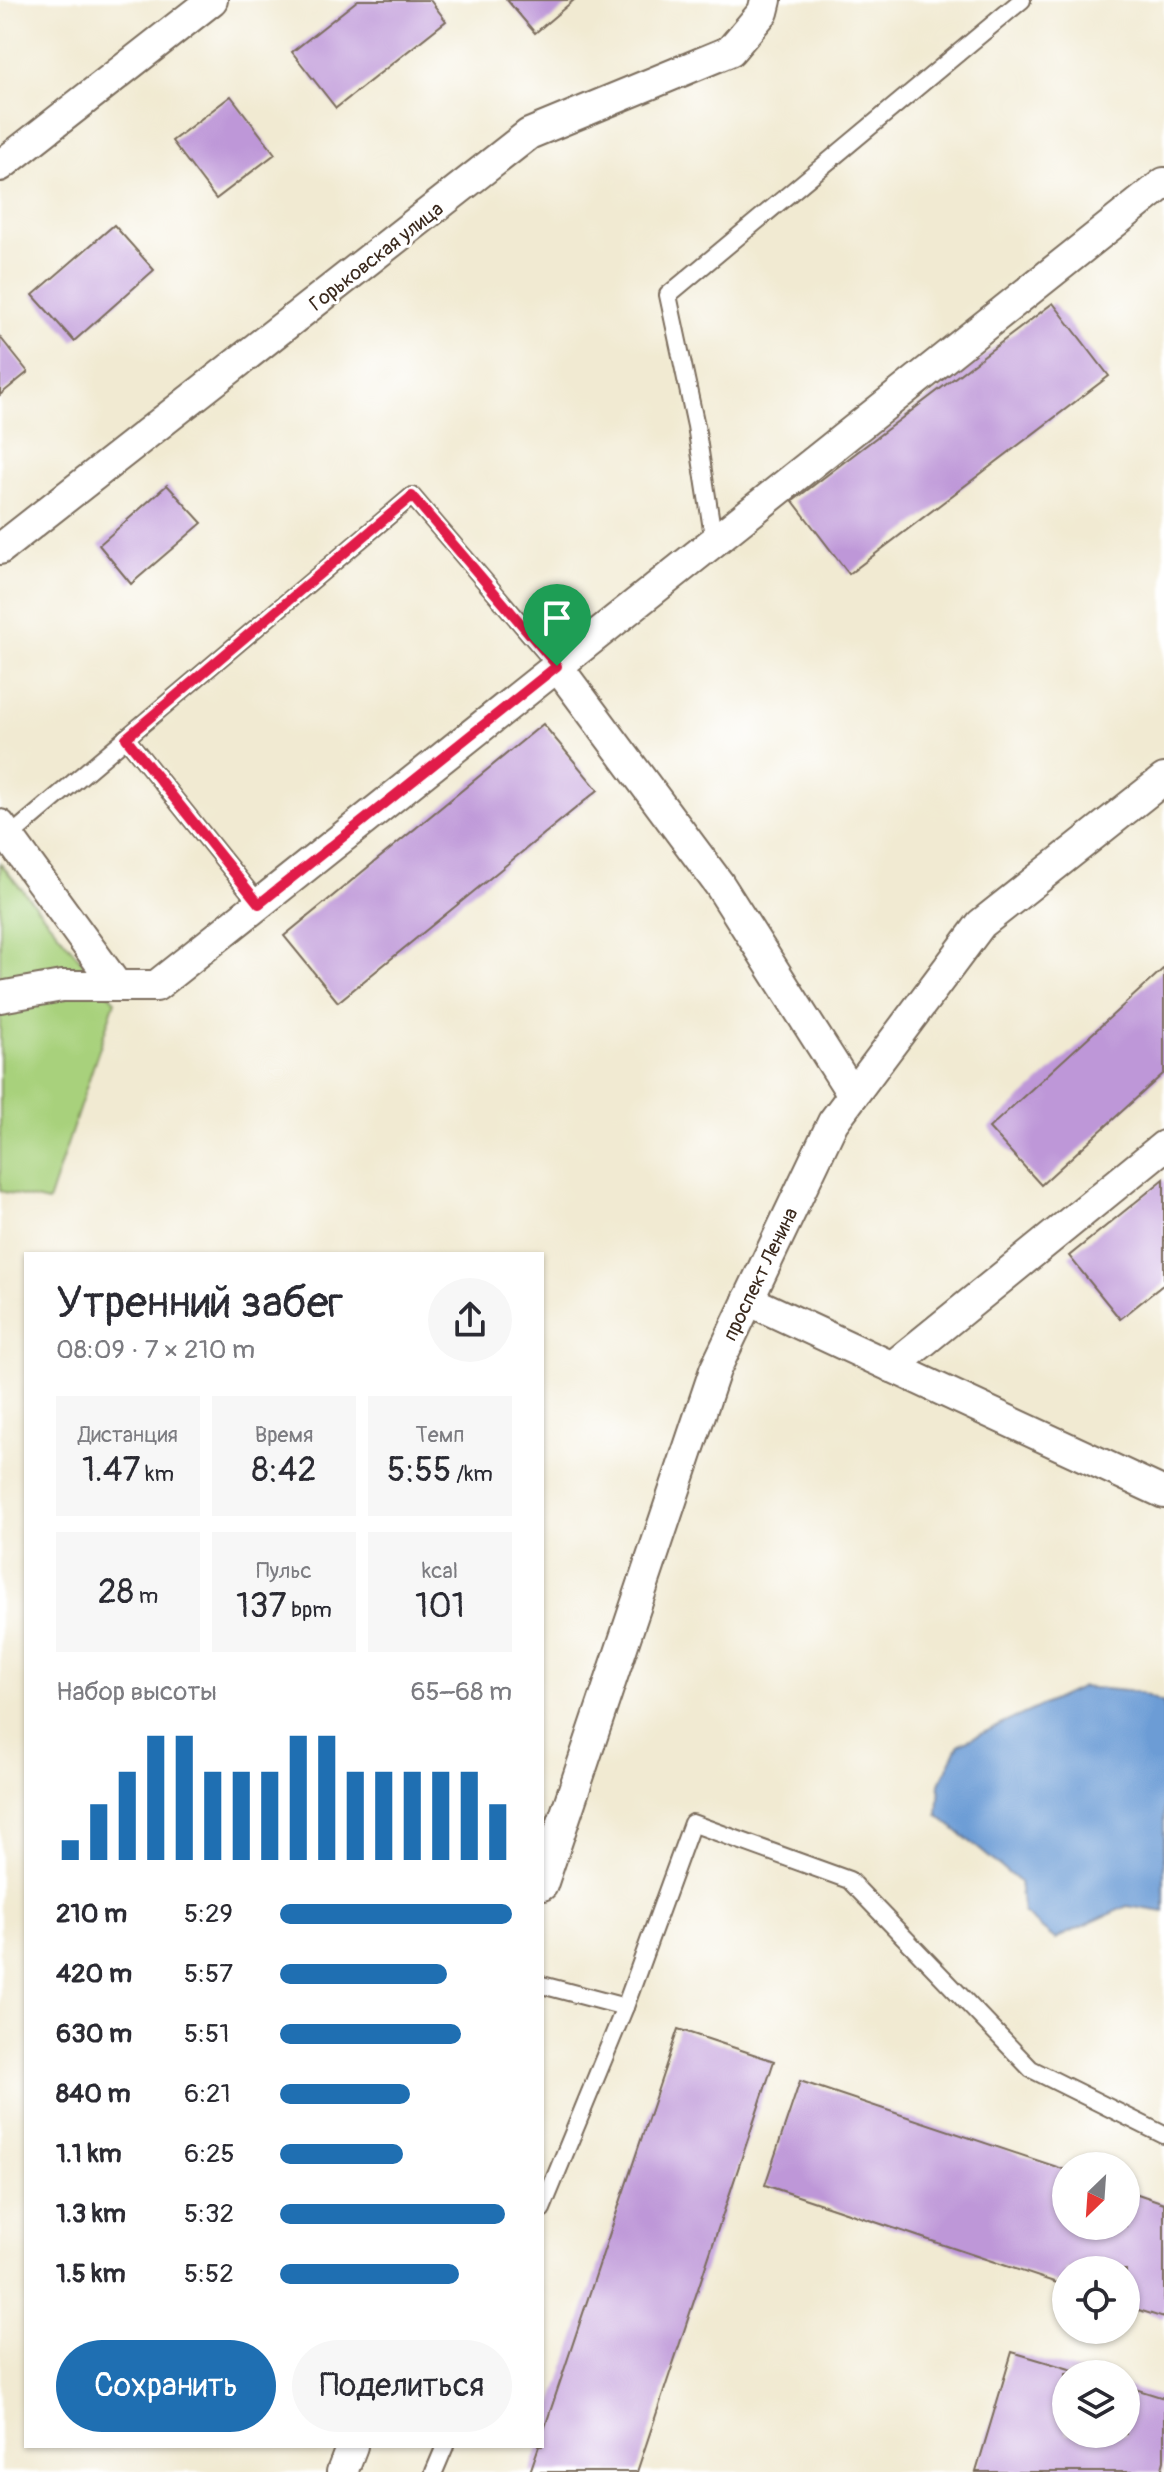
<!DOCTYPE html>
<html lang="ru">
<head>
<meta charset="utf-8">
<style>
	body { margin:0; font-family:Pangolin,sans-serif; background:#f7f7f7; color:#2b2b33; height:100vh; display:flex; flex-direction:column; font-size:30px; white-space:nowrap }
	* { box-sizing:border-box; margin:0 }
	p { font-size:26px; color:#7c7c81 }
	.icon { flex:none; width:44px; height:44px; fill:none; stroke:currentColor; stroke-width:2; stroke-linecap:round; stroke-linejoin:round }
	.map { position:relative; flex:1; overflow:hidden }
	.panel { position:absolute; left:24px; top:1252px; width:520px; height:1196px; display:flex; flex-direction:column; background:#fff; border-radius:0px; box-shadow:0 2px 6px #0004 }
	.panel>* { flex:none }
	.needle { width:52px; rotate:205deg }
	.fabs { position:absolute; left:1052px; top:2152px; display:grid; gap:16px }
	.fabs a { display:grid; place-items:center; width:88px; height:88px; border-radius:50%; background:#fff; box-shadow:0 2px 6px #0004; font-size:40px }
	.pin { position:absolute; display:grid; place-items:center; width:68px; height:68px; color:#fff; margin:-82px -34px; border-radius:50% 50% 50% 0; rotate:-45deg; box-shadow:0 0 8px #0007 }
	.pin .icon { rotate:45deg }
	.round { display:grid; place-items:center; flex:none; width:84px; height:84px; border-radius:42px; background:#f7f7f7 }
	.summary { display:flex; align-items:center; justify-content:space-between; height:136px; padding:0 32px }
	h1 { font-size:44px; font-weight:600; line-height:60px }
	.stats { display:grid; grid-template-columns:repeat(3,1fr); gap:12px; height:136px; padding:8px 32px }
	.stats div { display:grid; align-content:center; border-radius:0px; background:#f7f7f7; text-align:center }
	.stats b { font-size:34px; font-weight:600 }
	.stats small { font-size:22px; font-weight:400 }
	.stats p { font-size:22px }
	.chart { height:224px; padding:16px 32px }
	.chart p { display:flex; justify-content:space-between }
	.chart svg { width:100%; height:144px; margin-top:8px; stroke:#1f6fb2; stroke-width:6 }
	.button { display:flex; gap:16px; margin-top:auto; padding:16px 32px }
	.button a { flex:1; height:92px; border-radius:48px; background:#1f6fb2; color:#fff; font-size:32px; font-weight:600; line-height:92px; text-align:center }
	.button a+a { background:#f7f7f7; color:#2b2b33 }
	ul { padding:0 32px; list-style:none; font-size:26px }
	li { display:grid; grid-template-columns:128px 96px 1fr; align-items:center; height:60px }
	li i { height:20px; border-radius:10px; background:#1f6fb2 }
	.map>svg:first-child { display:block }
	.green { fill:#a8d17c; stroke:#727e4d; stroke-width:2 }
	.water { fill:#6c9cd5; stroke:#54637a; stroke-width:2 }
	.building { fill:#be97d8 }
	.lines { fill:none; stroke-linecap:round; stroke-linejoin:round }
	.lane-casing { stroke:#7b6d5d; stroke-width:20 }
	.street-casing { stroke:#7b6d5d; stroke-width:34 }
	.lane { stroke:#fff; stroke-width:16 }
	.street { stroke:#fff; stroke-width:30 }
	.route-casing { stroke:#fff; stroke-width:16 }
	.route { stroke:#e11d48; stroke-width:10 }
	.labels { text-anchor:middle; stroke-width:6; stroke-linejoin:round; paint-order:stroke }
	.street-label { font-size:20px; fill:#3b2a1e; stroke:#fff }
</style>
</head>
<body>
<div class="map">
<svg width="1164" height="2472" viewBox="0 0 1164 2472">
	<rect width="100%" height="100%" fill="#fff"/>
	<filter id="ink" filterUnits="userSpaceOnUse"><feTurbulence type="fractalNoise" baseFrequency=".0125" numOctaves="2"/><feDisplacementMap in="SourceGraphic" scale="16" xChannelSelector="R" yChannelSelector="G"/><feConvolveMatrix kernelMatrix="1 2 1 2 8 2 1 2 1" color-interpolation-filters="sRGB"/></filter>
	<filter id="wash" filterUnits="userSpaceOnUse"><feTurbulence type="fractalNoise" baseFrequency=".006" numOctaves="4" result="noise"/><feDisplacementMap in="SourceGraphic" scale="32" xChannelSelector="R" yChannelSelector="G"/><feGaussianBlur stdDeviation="1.8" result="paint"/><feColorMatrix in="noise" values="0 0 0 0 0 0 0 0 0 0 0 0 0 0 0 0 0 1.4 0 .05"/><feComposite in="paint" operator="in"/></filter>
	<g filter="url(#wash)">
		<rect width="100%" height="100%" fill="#f1ead2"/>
		<polygon class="green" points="0,863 115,1001 48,1202 0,1191"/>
		<polygon class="water" points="1082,1687 1138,1692 1164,1703 1164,1912 1127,1906 1055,1939 1023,1913 1019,1882 938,1815 940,1783 959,1744"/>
		<g id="blocks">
			<g class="building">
				<polygon points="358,0 430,0 446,21 336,108 292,52"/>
				<polygon points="507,0 574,0 535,33"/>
				<polygon points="231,96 275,154 216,199 172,141"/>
				<polygon points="114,225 154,270 74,341 33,295"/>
				<polygon points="1053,303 1109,376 849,574 793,501"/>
				<polygon points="0,337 28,372 0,395"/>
				<polygon points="167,485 202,523 131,584 99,545"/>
				<polygon points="543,724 598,790 338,1002 284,936"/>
				<polygon points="1164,968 1164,1073 1041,1185 989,1128"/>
				<polygon points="1164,1179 1164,1284 1120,1319 1069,1256"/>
				<polygon points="678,2029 774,2061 637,2472 530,2472 539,2446 542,2446 542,2436"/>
				<polygon points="800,2081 1066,2170 1066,2226 1126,2226 1126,2190 1164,2203 1164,2318 1126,2306 1126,2270 1066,2270 1066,2286 765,2185"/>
				<polygon points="1012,2352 1083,2373 1066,2374 1066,2434 1126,2434 1126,2386 1164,2398 1164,2461 1161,2472 976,2472"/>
			</g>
		</g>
	</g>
	<g filter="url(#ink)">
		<use href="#blocks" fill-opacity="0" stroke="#7b6d5d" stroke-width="2"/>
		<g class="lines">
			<g class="lane-casing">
				<g id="lane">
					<polyline points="714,542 696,426 668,295 1022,0"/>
					<polyline points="126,738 259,904"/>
					<polyline points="9,837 412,496 557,666"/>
					<polyline points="542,1985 625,2007 542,2209"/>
					<polyline points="625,2007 692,1823 849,1880 1031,2069 1164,2135"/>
					<polyline points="434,2472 445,2446"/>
				</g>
			</g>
			<g class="street-casing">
				<g id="street">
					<polyline points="0,166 212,0"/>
					<polyline points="0,549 529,134 730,51 763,12 766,0"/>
					<polyline points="557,666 719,884 853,1095"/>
					<polyline points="0,825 117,986"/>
					<polyline points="0,997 62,986 156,986 1164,183"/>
					<polyline points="748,1300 1164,1493"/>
					<polyline points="892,1367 1164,1146"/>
					<polyline points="542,1885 715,1370 833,1122 981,924 1164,779"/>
					<polyline points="342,2472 352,2446"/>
				</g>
			</g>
			<use href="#lane" class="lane"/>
			<use href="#street" class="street"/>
		</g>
	</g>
	<g class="lines" filter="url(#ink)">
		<g class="route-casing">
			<polygon id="route" points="412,496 557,666 259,904 126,738"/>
		</g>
		<use href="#route" class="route"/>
	</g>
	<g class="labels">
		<g class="street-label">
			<text transform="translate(376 256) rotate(-38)" y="7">Горьковская улица</text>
			<text transform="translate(760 1274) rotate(-64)" y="7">проспект Ленина</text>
		</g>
	</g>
</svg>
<div class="fabs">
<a><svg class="needle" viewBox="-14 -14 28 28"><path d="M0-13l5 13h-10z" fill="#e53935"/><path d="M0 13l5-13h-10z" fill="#7c7c81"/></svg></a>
<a><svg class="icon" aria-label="locate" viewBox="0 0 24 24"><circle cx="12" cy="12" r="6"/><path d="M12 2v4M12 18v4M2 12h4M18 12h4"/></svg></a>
<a><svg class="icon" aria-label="layers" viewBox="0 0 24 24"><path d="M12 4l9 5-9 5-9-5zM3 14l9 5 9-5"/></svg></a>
</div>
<div class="pin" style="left:557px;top:666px;background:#1e9e55"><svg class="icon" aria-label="arrive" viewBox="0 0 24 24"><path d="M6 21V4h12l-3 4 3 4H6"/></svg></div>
<section class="panel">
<div class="summary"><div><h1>Утренний забег</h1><p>08:09 · 7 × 210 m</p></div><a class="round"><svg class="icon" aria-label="share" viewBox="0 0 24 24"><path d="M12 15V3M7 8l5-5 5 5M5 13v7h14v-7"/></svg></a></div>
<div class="stats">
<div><p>Дистанция</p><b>1.47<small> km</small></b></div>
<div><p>Время</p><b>8:42</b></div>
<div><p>Темп</p><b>5:55<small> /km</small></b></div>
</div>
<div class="stats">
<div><b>28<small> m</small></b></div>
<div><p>Пульс</p><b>137<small> bpm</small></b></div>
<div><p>kcal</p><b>101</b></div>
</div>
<div class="chart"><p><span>Набор высоты</span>65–68 m</p>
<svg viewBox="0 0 160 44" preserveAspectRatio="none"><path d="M5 44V38M15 44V27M25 44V17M35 44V6M45 44V6M55 44V17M65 44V17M75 44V17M85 44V6M95 44V6M105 44V17M115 44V17M125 44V17M135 44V17M145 44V17M155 44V27"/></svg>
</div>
<ul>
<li><b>210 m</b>5:29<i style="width:100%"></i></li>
<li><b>420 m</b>5:57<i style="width:72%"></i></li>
<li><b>630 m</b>5:51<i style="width:78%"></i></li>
<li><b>840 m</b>6:21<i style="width:56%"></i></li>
<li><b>1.1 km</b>6:25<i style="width:53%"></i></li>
<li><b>1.3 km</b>5:32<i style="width:97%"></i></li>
<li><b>1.5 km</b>5:52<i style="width:77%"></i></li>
</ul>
<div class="button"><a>Сохранить</a><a>Поделиться</a></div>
</section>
</div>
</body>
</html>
